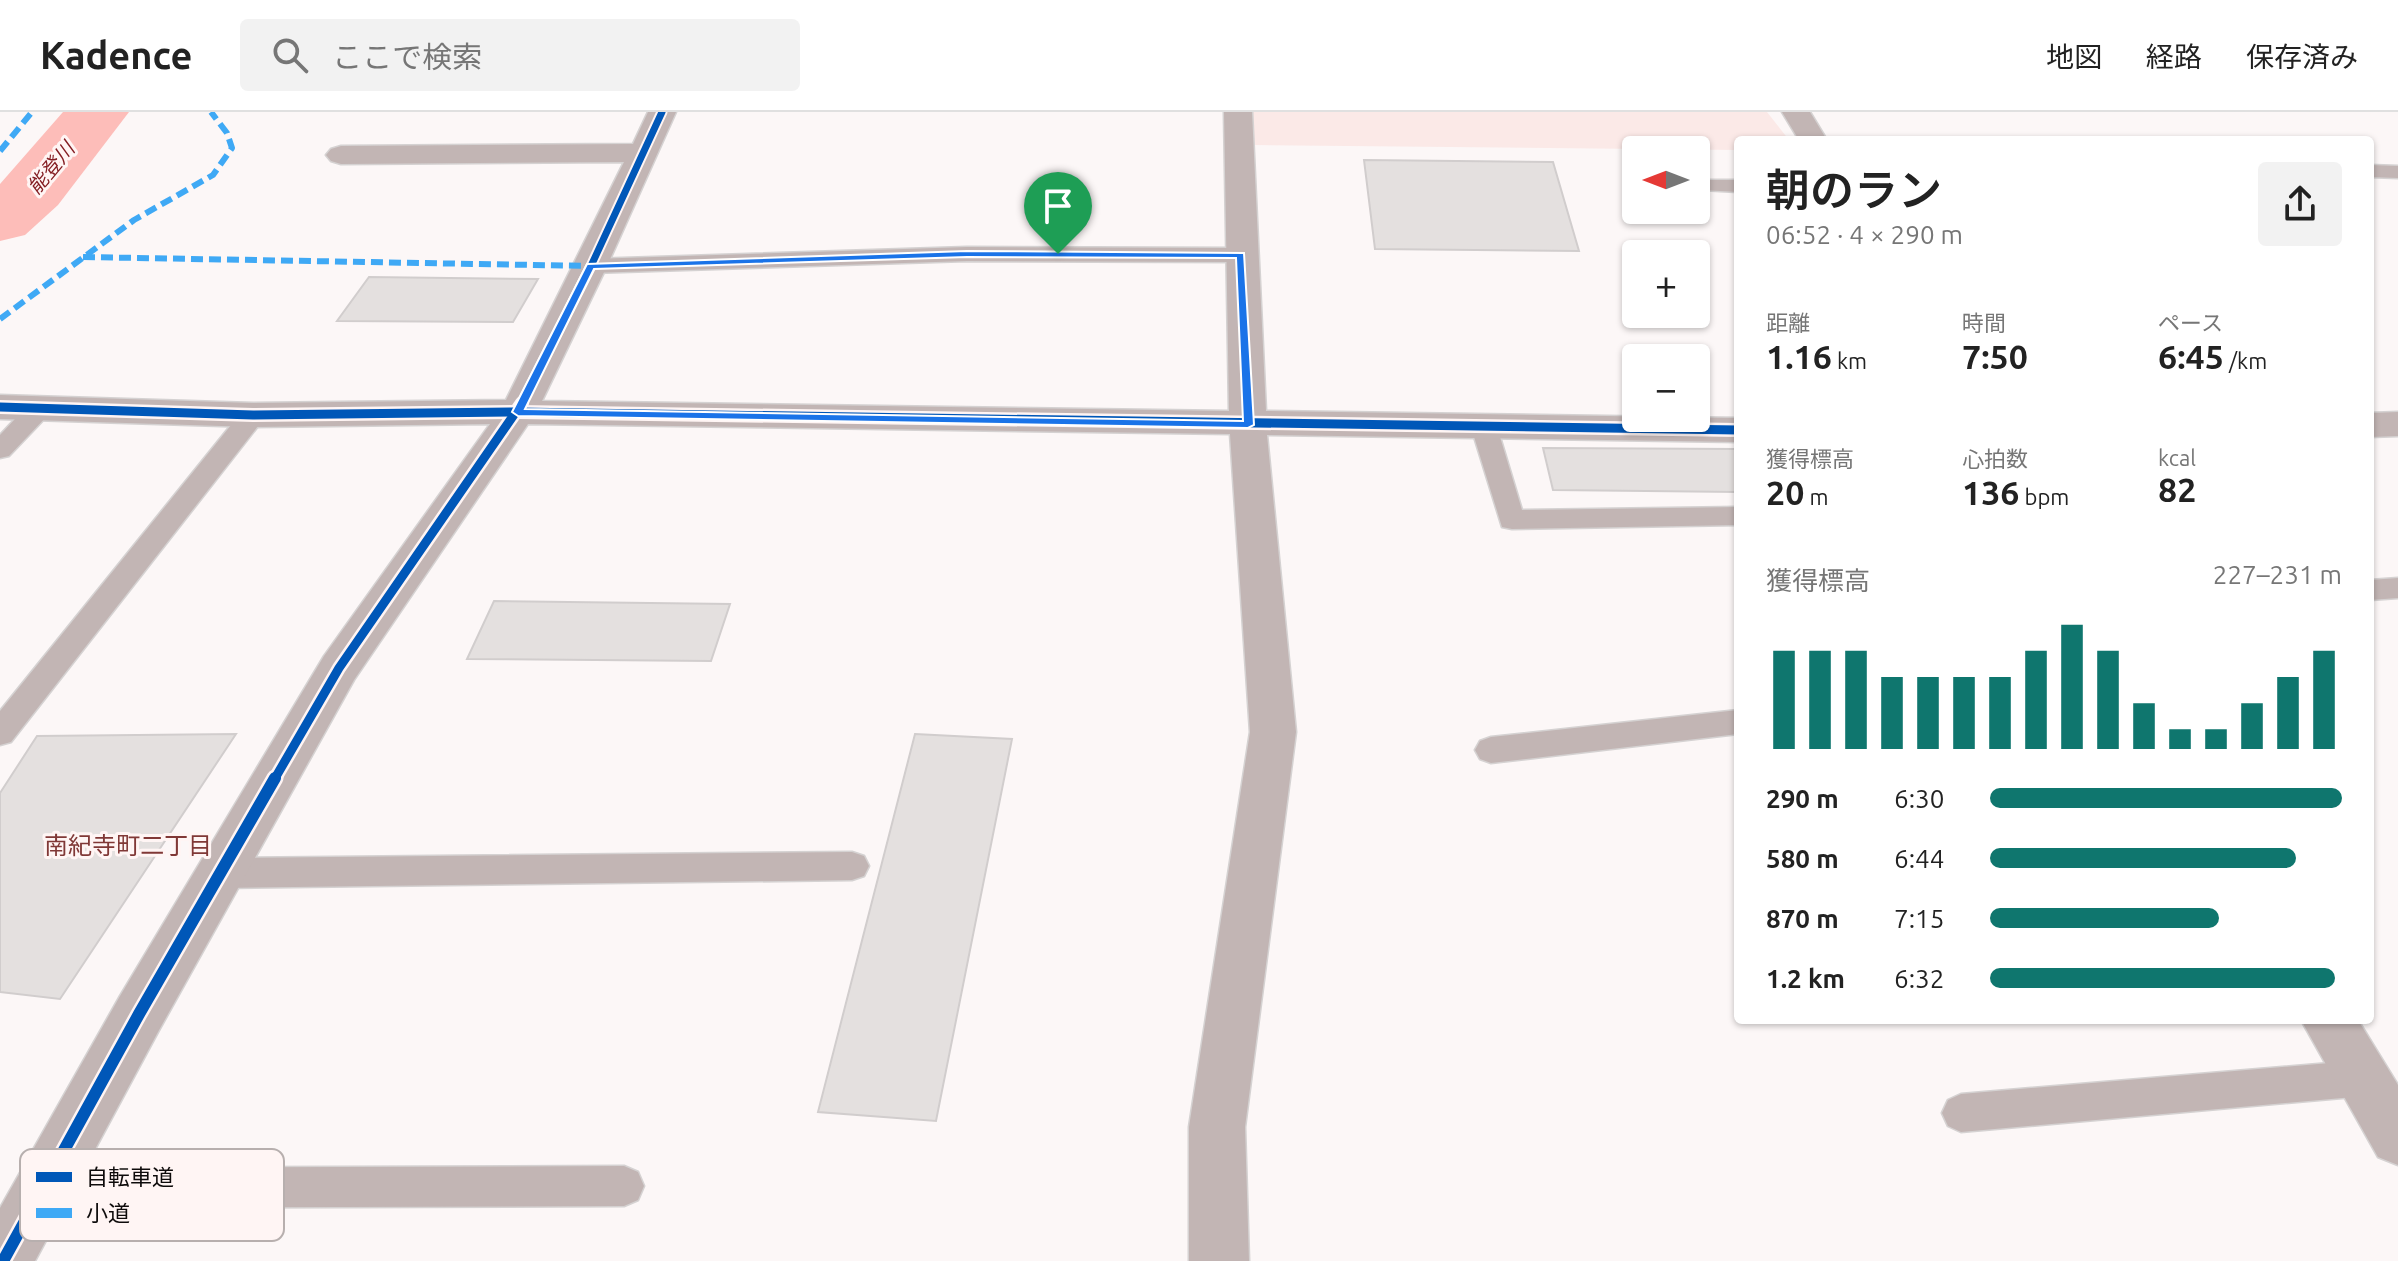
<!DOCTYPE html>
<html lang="ja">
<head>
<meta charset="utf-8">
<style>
	body { margin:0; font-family:Ubuntu,"Noto Sans JP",sans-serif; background:#f2f2f2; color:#222; height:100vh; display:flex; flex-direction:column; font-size:30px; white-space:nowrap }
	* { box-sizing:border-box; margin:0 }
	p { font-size:26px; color:#767676 }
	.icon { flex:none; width:44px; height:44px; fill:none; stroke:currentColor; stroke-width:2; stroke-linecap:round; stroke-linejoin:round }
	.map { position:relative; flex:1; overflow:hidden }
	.drawer { position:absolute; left:1734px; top:24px; width:640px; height:888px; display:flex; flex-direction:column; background:#fff; border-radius:8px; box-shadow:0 2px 6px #0004 }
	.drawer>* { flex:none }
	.needle { width:52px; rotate:270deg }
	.controls { position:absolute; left:1622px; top:24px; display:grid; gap:16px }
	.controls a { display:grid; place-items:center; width:88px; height:88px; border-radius:8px; background:#fff; box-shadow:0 2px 6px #0004; font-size:40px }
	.pin { position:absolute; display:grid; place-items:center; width:68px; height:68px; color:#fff; margin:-82px -34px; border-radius:50% 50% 50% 0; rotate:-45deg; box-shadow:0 0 8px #0007 }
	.pin .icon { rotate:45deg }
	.round { display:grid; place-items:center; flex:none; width:84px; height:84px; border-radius:8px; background:#f2f2f2 }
	.summary { display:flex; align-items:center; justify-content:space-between; height:136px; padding:0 32px }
	h1 { font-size:44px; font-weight:600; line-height:60px }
	.metrics { display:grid; grid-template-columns:repeat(3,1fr); gap:12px; height:136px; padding:8px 32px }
	.metrics div { display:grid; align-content:center }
	.metrics b { font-size:34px; font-weight:600 }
	.metrics small { font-size:22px; font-weight:400 }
	.metrics p { font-size:22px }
	.chart { height:224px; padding:16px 32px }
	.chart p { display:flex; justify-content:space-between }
	.chart svg { width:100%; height:144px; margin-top:8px; stroke:#0f766e; stroke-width:6 }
	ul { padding:0 32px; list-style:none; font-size:26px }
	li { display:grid; grid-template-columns:128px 96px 1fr; align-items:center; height:60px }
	li i { height:20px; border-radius:10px; background:#0f766e }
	header { display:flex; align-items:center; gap:48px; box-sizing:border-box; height:112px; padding:0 40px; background:#fff; border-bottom:2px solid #e0e0e0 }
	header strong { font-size:38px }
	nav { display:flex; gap:44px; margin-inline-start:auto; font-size:28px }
	.search { width:560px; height:72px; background:#f2f2f2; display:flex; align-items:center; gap:20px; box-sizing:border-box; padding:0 28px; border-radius:8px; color:#767676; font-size:30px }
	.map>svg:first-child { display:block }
	.green { fill:#fbe9e7 }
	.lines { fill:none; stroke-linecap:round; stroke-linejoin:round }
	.river { fill:#fdbdb9; fill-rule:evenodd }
	.building { fill:#e4e0df; stroke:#d1cdcd; stroke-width:2 }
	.service-casing { stroke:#d5d2d2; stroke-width:3 }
	.minor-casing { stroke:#d5d2d2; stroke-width:3 }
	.service { fill:#c2b5b4; fill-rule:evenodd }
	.minor { fill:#c2b5b4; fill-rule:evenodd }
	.quiet { stroke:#3fa9f5; stroke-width:6; stroke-dasharray:12 6; stroke-linecap:butt }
	.cycleway-far2-casing { stroke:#fff5f4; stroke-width:11 }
	.cycleway-far1-casing { stroke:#fff5f4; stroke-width:14 }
	.cycleway-casing { stroke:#fff5f4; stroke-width:17 }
	.cycleway-far2 { stroke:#0057b8; stroke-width:7 }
	.cycleway-far1 { stroke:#0057b8; stroke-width:9 }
	.cycleway { stroke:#0057b8; stroke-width:12 }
	.route { fill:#1a73e8; stroke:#fff; stroke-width:2; fill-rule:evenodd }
	.labels { text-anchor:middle; stroke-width:6; stroke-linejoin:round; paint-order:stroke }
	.far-water-label { font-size:20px; font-style:italic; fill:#841d22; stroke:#fff5f4 }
	.neighbourhood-label { font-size:24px; fill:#803836; stroke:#fff5f4 }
	.key { fill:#fff5f4; stroke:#b7afae; stroke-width:2 }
	.key-label { font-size:22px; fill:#0e0b0b }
</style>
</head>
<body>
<header>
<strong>Kadence</strong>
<div class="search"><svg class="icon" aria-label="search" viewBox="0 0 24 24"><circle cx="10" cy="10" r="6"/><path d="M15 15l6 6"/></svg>ここで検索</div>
<nav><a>地図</a><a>経路</a><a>保存済み</a></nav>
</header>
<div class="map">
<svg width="2398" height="1149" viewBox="0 0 2398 1149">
	<rect width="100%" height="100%" fill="#fcf7f7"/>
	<polygon class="green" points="1253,0 1767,0 1789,28 1738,28 1738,38 1253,33"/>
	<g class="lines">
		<polygon class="river" points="63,0 129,0 58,93 25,123 0,129 0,72"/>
	</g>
	<g class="building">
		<polygon points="1364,48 1553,50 1579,139 1375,137"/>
		<polygon points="369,165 538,167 513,210 337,209"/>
		<polygon points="1543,336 1738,337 1738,380 1553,378"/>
		<polygon points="494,489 730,492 711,549 467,547"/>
		<polygon points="236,622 60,887 0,880 0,681 37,624"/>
		<polygon points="915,622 1012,627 936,1009 818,1000"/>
	</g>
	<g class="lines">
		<g class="service-casing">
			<g id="service">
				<polygon points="2370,53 2398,54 2398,66 2370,65"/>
				<polygon points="1709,68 1738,68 1738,80 1702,78 1699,74 1702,70"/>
				<polygon points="967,135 1241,136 1252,143 1241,150 967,149 591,161 580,154 591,147"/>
				<polygon points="40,288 49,290 52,296 49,302 9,344 0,346 0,323 31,290"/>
				<polygon points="253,295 262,297 265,303 262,309 11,630 0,633 0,599 244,297"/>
				<polygon points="1484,307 1493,309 1497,315 1522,398 1738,395 1738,413 1512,417 1502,415 1471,315 1475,309"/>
				<polygon points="2398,466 2398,486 2370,488 2370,468"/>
				<polygon points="1738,598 1738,622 1491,651 1480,647 1475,638 1480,629 1491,625"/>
				<polygon points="852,740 864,744 869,754 864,764 852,768 221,776 209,771 204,761 209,751 221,746"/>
				<polygon points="2365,948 2378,953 2384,966 2378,979 2365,984 1961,1020 1948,1014 1942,1001 1948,988 1961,982"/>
				<polygon points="624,1054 638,1060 644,1074 638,1088 624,1094 43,1096 29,1090 23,1076 29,1062 43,1056"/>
			</g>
		</g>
		<g class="minor-casing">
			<g id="minor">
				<polygon points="648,0 676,0 607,154 542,289 1229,299 1224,0 1252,0 1266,299 1738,306 1738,330 1267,323 1296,620 1245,1015 1249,1149 1189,1149 1189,1015 1250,620 1230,322 528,312 354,568 158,920 35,1149 0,1149 0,1096 120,884 324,544 490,312 253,315 0,307 0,283 253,291 506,288 624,50 341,52 331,49 326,43 331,37 341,34 633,32"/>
				<polygon points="1782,0 1810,0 1827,28 1799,28"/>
				<polygon points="2398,300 2398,324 2370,325 2370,301"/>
				<polygon points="2301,908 2358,908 2398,973 2398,1053 2378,1045"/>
			</g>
		</g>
		<use href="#service" class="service"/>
		<use href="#minor" class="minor"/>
		<g class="quiet">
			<polyline points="0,39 32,0"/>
			<polyline points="83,145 591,154"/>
			<polyline points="0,207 134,108 213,63 232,36 227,21 211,0"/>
		</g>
		<g class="cycleway-far2-casing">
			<polyline id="cycleway-far2" points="521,293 591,154 662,0"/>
		</g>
		<g class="cycleway-far1-casing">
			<g id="cycleway-far1">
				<polyline points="0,295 253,303 518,300 1738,318"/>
				<polyline points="274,668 339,556 522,291"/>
			</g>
		</g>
		<g class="cycleway-casing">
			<polyline id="cycleway" points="3,1149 139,902 275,666"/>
		</g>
		<use href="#cycleway-far2" class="cycleway-far2"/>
		<use href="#cycleway-far1" class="cycleway-far1"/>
		<use href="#cycleway" class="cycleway"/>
	</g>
	<path class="route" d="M967,139L1244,141L1254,313L1248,316L518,304L512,300L587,152ZM967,145L1236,146L1243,309L525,297L594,157Z"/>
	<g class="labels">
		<g class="far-water-label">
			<text transform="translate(51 56) rotate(-50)" y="7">能登川</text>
		</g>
		<g class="neighbourhood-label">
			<text x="128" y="742">南紀寺町二丁目</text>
		</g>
	</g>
	<rect x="20" y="1037" width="264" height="92" rx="12" class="key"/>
	<rect x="36" y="1060" width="36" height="10" fill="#0057b8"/>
	<rect x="36" y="1096" width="36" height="10" fill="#3fa9f5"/>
	<g class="key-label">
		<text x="86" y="1073">自転車道</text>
		<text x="86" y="1109">小道</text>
	</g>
</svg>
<div class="controls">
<a><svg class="needle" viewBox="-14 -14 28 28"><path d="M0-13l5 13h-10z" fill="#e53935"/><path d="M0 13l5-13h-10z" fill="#767676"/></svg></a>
<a>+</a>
<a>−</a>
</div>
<div class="pin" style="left:1058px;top:142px;background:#1e9e55"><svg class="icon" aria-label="arrive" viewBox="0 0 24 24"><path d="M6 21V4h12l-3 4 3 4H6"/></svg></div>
<section class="drawer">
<div class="summary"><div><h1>朝のラン</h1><p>06:52 · 4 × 290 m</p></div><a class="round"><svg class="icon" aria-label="share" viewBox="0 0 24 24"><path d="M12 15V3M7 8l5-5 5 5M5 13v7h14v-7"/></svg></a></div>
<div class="metrics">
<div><p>距離</p><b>1.16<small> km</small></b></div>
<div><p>時間</p><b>7:50</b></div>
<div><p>ペース</p><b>6:45<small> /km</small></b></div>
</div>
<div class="metrics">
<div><p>獲得標高</p><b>20<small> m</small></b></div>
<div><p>心拍数</p><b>136<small> bpm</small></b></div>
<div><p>kcal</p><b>82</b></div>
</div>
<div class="chart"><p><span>獲得標高</span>227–231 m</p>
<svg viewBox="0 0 160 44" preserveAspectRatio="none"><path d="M5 44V14M15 44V14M25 44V14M35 44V22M45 44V22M55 44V22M65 44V22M75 44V14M85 44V6M95 44V14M105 44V30M115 44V38M125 44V38M135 44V30M145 44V22M155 44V14"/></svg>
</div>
<ul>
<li><b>290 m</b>6:30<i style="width:100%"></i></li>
<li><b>580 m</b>6:44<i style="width:87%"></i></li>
<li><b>870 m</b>7:15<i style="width:65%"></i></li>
<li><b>1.2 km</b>6:32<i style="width:98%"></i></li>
</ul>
</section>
</div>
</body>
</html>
